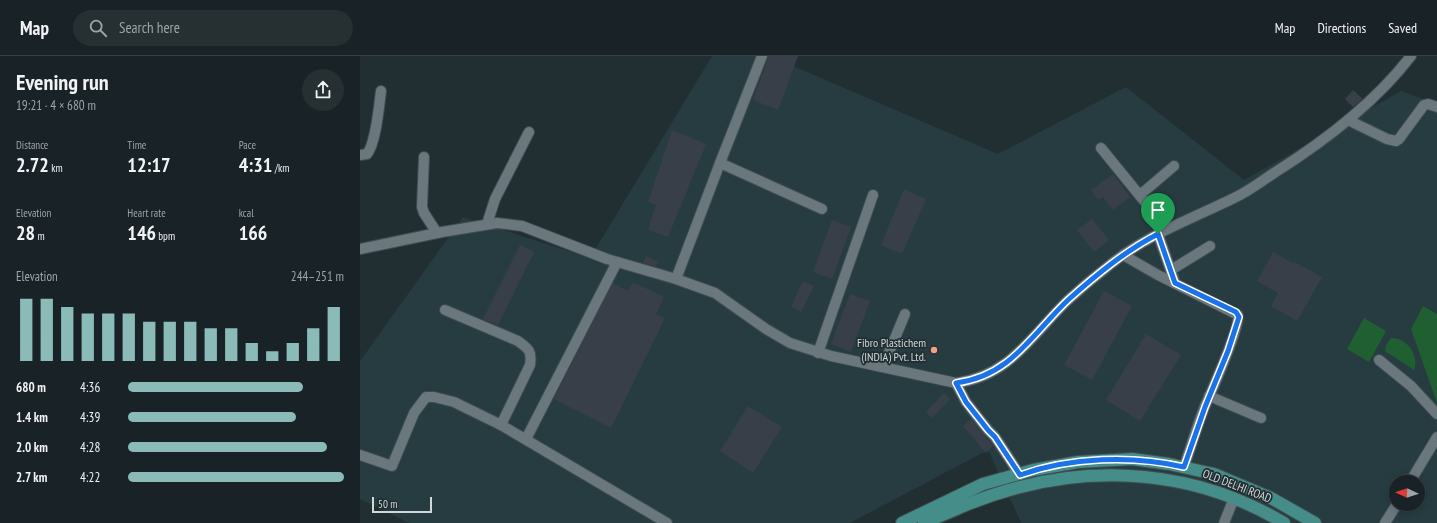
<!DOCTYPE html>
<html lang="en">
<head>
<meta charset="utf-8">
<style>
	body { margin:0; font-family:"PT Sans Narrow",sans-serif; background:#262f32; color:#f1f3f6; height:100vh; display:flex; flex-direction:column; font-size:15px; white-space:nowrap }
	* { box-sizing:border-box; margin:0 }
	p { font-size:13px; color:#9fa4a7 }
	.icon { flex:none; width:22px; height:22px; fill:none; stroke:currentColor; stroke-width:2; stroke-linecap:round; stroke-linejoin:round }
	.map { position:relative; flex:1; overflow:hidden }
	.panel { display:flex; flex-direction:column; background:#192226; width:360px }
	.panel>* { flex:none }
	.needle { width:26px; rotate:273deg }
	.tools { position:absolute; left:1029px; top:419px; display:grid; gap:8px }
	.tools a { display:grid; place-items:center; width:36px; height:36px; border-radius:50%; background:#192226; box-shadow:0 2px 10px #0003,0 0 0 1px #373f43; font-size:20px }
	.scale { position:absolute; left:12px; bottom:10px; width:60px; box-sizing:border-box; padding-left:4px; border:2px solid #d0d8da; border-top:0; font-size:11px; line-height:14px; white-space:nowrap; color:#d0d8da; -webkit-text-stroke:3px #212e32; paint-order:stroke }
	.pin { position:absolute; display:grid; place-items:center; width:34px; height:34px; color:#fff; margin:-41px -17px; border-radius:50% 50% 50% 0; rotate:-45deg; box-shadow:0 0 4px #0007 }
	.pin .icon { rotate:45deg }
	.round { display:grid; place-items:center; flex:none; width:42px; height:42px; border-radius:21px; background:#262f32 }
	.head { display:flex; align-items:center; justify-content:space-between; height:68px; padding:0 16px }
	h1 { font-size:22px; font-weight:600; line-height:30px }
	.figures { display:grid; grid-template-columns:repeat(3,1fr); gap:6px; height:68px; padding:4px 16px }
	.figures div { display:grid; align-content:center }
	.figures b { font-size:20px; font-weight:600 }
	.figures small { font-size:11px; font-weight:400 }
	.figures p { font-size:11px }
	.chart { height:112px; padding:8px 16px }
	.chart p { display:flex; justify-content:space-between }
	.chart svg { width:100%; height:72px; margin-top:4px; stroke:#8bbbb9; stroke-width:6 }
	ul { padding:0 16px; list-style:none; font-size:13px }
	li { display:grid; grid-template-columns:64px 48px 1fr; align-items:center; height:30px }
	li i { height:10px; border-radius:5px; background:#8bbbb9 }
	header { display:flex; align-items:center; gap:24px; box-sizing:border-box; height:56px; padding:0 20px; background:#192226; border-bottom:1px solid #373f43 }
	header strong { font-size:19px }
	nav { display:flex; gap:22px; margin-inline-start:auto; font-size:14px }
	.search { width:280px; height:36px; background:#262f32; display:flex; align-items:center; gap:10px; box-sizing:border-box; padding:0 14px; border-radius:22px; color:#9fa4a7; font-size:15px }
	main { display:flex; flex:1; min-height:0 }
	.map>svg:first-child { display:block }
	.built { fill:#273c41; fill-rule:evenodd }
	.green { fill:#1f5f32 }
	.building { fill:#383f48 }
	.lines { fill:none; stroke-linecap:round; stroke-linejoin:round }
	.minor-casing { stroke:#414c50; stroke-width:12 }
	.major-casing { stroke:#414c50; stroke-width:14 }
	.minor { stroke:#6a787d; stroke-width:10 }
	.major { stroke:#448d88; stroke-width:12 }
	.route-casing { stroke:#fff; stroke-width:8 }
	.route { stroke:#1a73e8; stroke-width:5 }
	.poi-dot { fill:#f49e89; stroke:#212e32; stroke-width:1.5 }
	.labels { text-anchor:middle; stroke-width:3.5; stroke-linejoin:round; paint-order:stroke }
	.poi-label { font-size:12px; fill:#d0d8da; stroke:#212e32; text-anchor:end }
	.street-label { font-size:12px; fill:#d0d8da; stroke:#212e32 }
</style>
</head>
<body>
<header>
<strong>Map</strong>
<div class="search"><svg class="icon" aria-label="search" viewBox="0 0 24 24"><circle cx="10" cy="10" r="6"/><path d="M15 15l6 6"/></svg>Search here</div>
<nav><a>Map</a><a>Directions</a><a>Saved</a></nav>
</header>
<main>
<section class="panel">
<div class="head"><div><h1>Evening run</h1><p>19:21 · 4 × 680 m</p></div><a class="round"><svg class="icon" aria-label="share" viewBox="0 0 24 24"><path d="M12 15V3M7 8l5-5 5 5M5 13v7h14v-7"/></svg></a></div>
<div class="figures">
<div><p>Distance</p><b>2.72<small> km</small></b></div>
<div><p>Time</p><b>12:17</b></div>
<div><p>Pace</p><b>4:31<small> /km</small></b></div>
</div>
<div class="figures">
<div><p>Elevation</p><b>28<small> m</small></b></div>
<div><p>Heart rate</p><b>146<small> bpm</small></b></div>
<div><p>kcal</p><b>166</b></div>
</div>
<div class="chart"><p><span>Elevation</span>244–251 m</p>
<svg viewBox="0 0 160 44" preserveAspectRatio="none"><path d="M5 44V6M15 44V6M25 44V11M35 44V15M45 44V15M55 44V15M65 44V20M75 44V20M85 44V20M95 44V24M105 44V24M115 44V33M125 44V38M135 44V33M145 44V24M155 44V11"/></svg>
</div>
<ul>
<li><b>680 m</b>4:36<i style="width:81%"></i></li>
<li><b>1.4 km</b>4:39<i style="width:78%"></i></li>
<li><b>2.0 km</b>4:28<i style="width:92%"></i></li>
<li><b>2.7 km</b>4:22<i style="width:100%"></i></li>
</ul>
</section>
<div class="map">
<svg width="1077" height="467" viewBox="0 0 1077 467">
	<rect width="100%" height="100%" fill="#212e32"/>
	<path class="built" d="M352,0H410L638,98L766,31L884,124L1041,35L1077,48V467H661L628,394L490,467H49L0,443V305L103,161L230,202ZM1036,426H1058V448H1036Z"/>
	<g class="green">
		<polygon points="1063,250 1077,258 1077,347 1051,273"/>
		<polygon points="1004,262 1026,275 1009,306 987,293"/>
		<path d="M1031,282C1046,281 1060,299 1054,314L1025,295L1026,289Z"/>
	</g>
	<g class="building">
		<polygon points="409,0 438,0 418,54 393,44"/>
		<polygon points="993,34 1003,43 993,51 985,43"/>
		<polygon points="312,74 346,88 308,181 288,174 296,149 288,146"/>
		<polygon points="753,118 770,141 753,154 743,141 738,144 731,134"/>
		<polygon points="544,133 566,143 542,198 521,189"/>
		<polygon points="732,163 749,184 734,196 717,174"/>
		<polygon points="472,164 491,171 472,223 453,216"/>
		<polygon points="160,189 174,196 138,269 123,263"/>
		<polygon points="913,196 935,208 935,206 962,221 937,265 911,250 918,237 897,225"/>
		<polygon points="286,200 298,205 296,210 283,207"/>
		<polygon points="443,225 454,230 441,256 431,251"/>
		<polygon points="273,226 304,241 296,258 305,262 251,372 194,343 253,227 268,235"/>
		<polygon points="744,235 772,250 732,324 704,309"/>
		<polygon points="490,238 510,245 491,296 471,288"/>
		<polygon points="786,278 821,299 780,365 746,344"/>
		<polygon points="584,337 590,343 572,362 566,356"/>
		<polygon points="388,350 422,371 393,417 360,395"/>
		<polygon points="611,363 633,390 626,397 603,370"/>
	</g>
	<g class="lines">
		<g class="minor-casing">
			<g id="minor">
				<polyline points="988,64 1027,83 1036,85 1039,83 1064,49 1068,48 1077,51"/>
				<polyline points="741,92 807,173"/>
				<path d="M0,99L7,98C16,87 19,50 21,35"/>
				<polyline points="64,101 62,151 64,157 77,177"/>
				<polyline points="360,107 462,153"/>
				<polyline points="780,139 814,110"/>
				<polyline points="127,168 135,143 169,76"/>
				<polyline points="798,178 815,227"/>
				<path d="M0,193L82,176L137,167L162,170L247,203L316,223L355,237L406,273L430,287L471,300L596,327C650,320 672,279 707,245C720,233 733,222 746,212C785,179 832,163 876,141C889,135 902,125 914,117C965,85 1014,48 1051,0"/>
				<path d="M763,199L798,219L878,259C880,272 852,334 845,350C837,370 831,391 824,411"/>
				<polyline points="811,214 850,190"/>
				<polyline points="316,223 360,107 402,0"/>
				<path d="M85,254L158,285C169,293 172,295 170,309L141,369"/>
				<polyline points="458,297 513,139"/>
				<polyline points="1019,304 1051,330 1077,358"/>
				<polyline points="523,311 545,258"/>
				<polyline points="596,327 606,346 628,374 635,381 660,419"/>
				<polyline points="849,340 901,362"/>
				<polyline points="166,383 257,206"/>
				<polyline points="0,399 32,410 54,357 66,341 74,341 94,346 141,369 307,467"/>
				<polyline points="1050,426 1077,381"/>
				<polyline points="864,467 874,442"/>
				<polyline points="1025,467 1037,448"/>
			</g>
		</g>
		<g class="major-casing">
			<g id="major">
				<polyline points="542,467 623,428 673,414 718,406 772,403 809,408 854,418 911,442 955,467"/>
				<path d="M564,467C576,461 589,457 601,451C707,406 824,407 924,467"/>
			</g>
		</g>
		<use href="#minor" class="minor"/>
		<use href="#major" class="major"/>
	</g>
	<g class="lines">
		<g class="route-casing">
			<path id="route" d="M798,178L815,227L876,256L879,261L868,295L845,351L824,411C773,399 710,401 660,419L635,381L628,374L606,346L596,327C651,320 672,278 708,244C736,219 765,195 798,178Z"/>
		</g>
		<use href="#route" class="route"/>
	</g>
	<circle class="poi-dot" cx="574" cy="294" r="4"/>
	<g class="labels">
		<g class="poi-label">
			<text x="566" y="291">Fibro Plastichem<tspan x="566" dy="14">(INDIA) Pvt. Ltd.</tspan></text>
		</g>
		<g class="street-label">
			<text transform="translate(877 430) rotate(21)" y="4">OLD DELHI ROAD</text>
		</g>
	</g>
</svg>
<div class="tools">
<a><svg class="needle" viewBox="-14 -14 28 28"><path d="M0-13l5 13h-10z" fill="#e53935"/><path d="M0 13l5-13h-10z" fill="#9fa4a7"/></svg></a>
</div>
<div class="scale">50 m</div>
<div class="pin" style="left:798px;top:178px;background:#1e9e55"><svg class="icon" aria-label="arrive" viewBox="0 0 24 24"><path d="M6 21V4h12l-3 4 3 4H6"/></svg></div>
</div>
</main>
</body>
</html>
